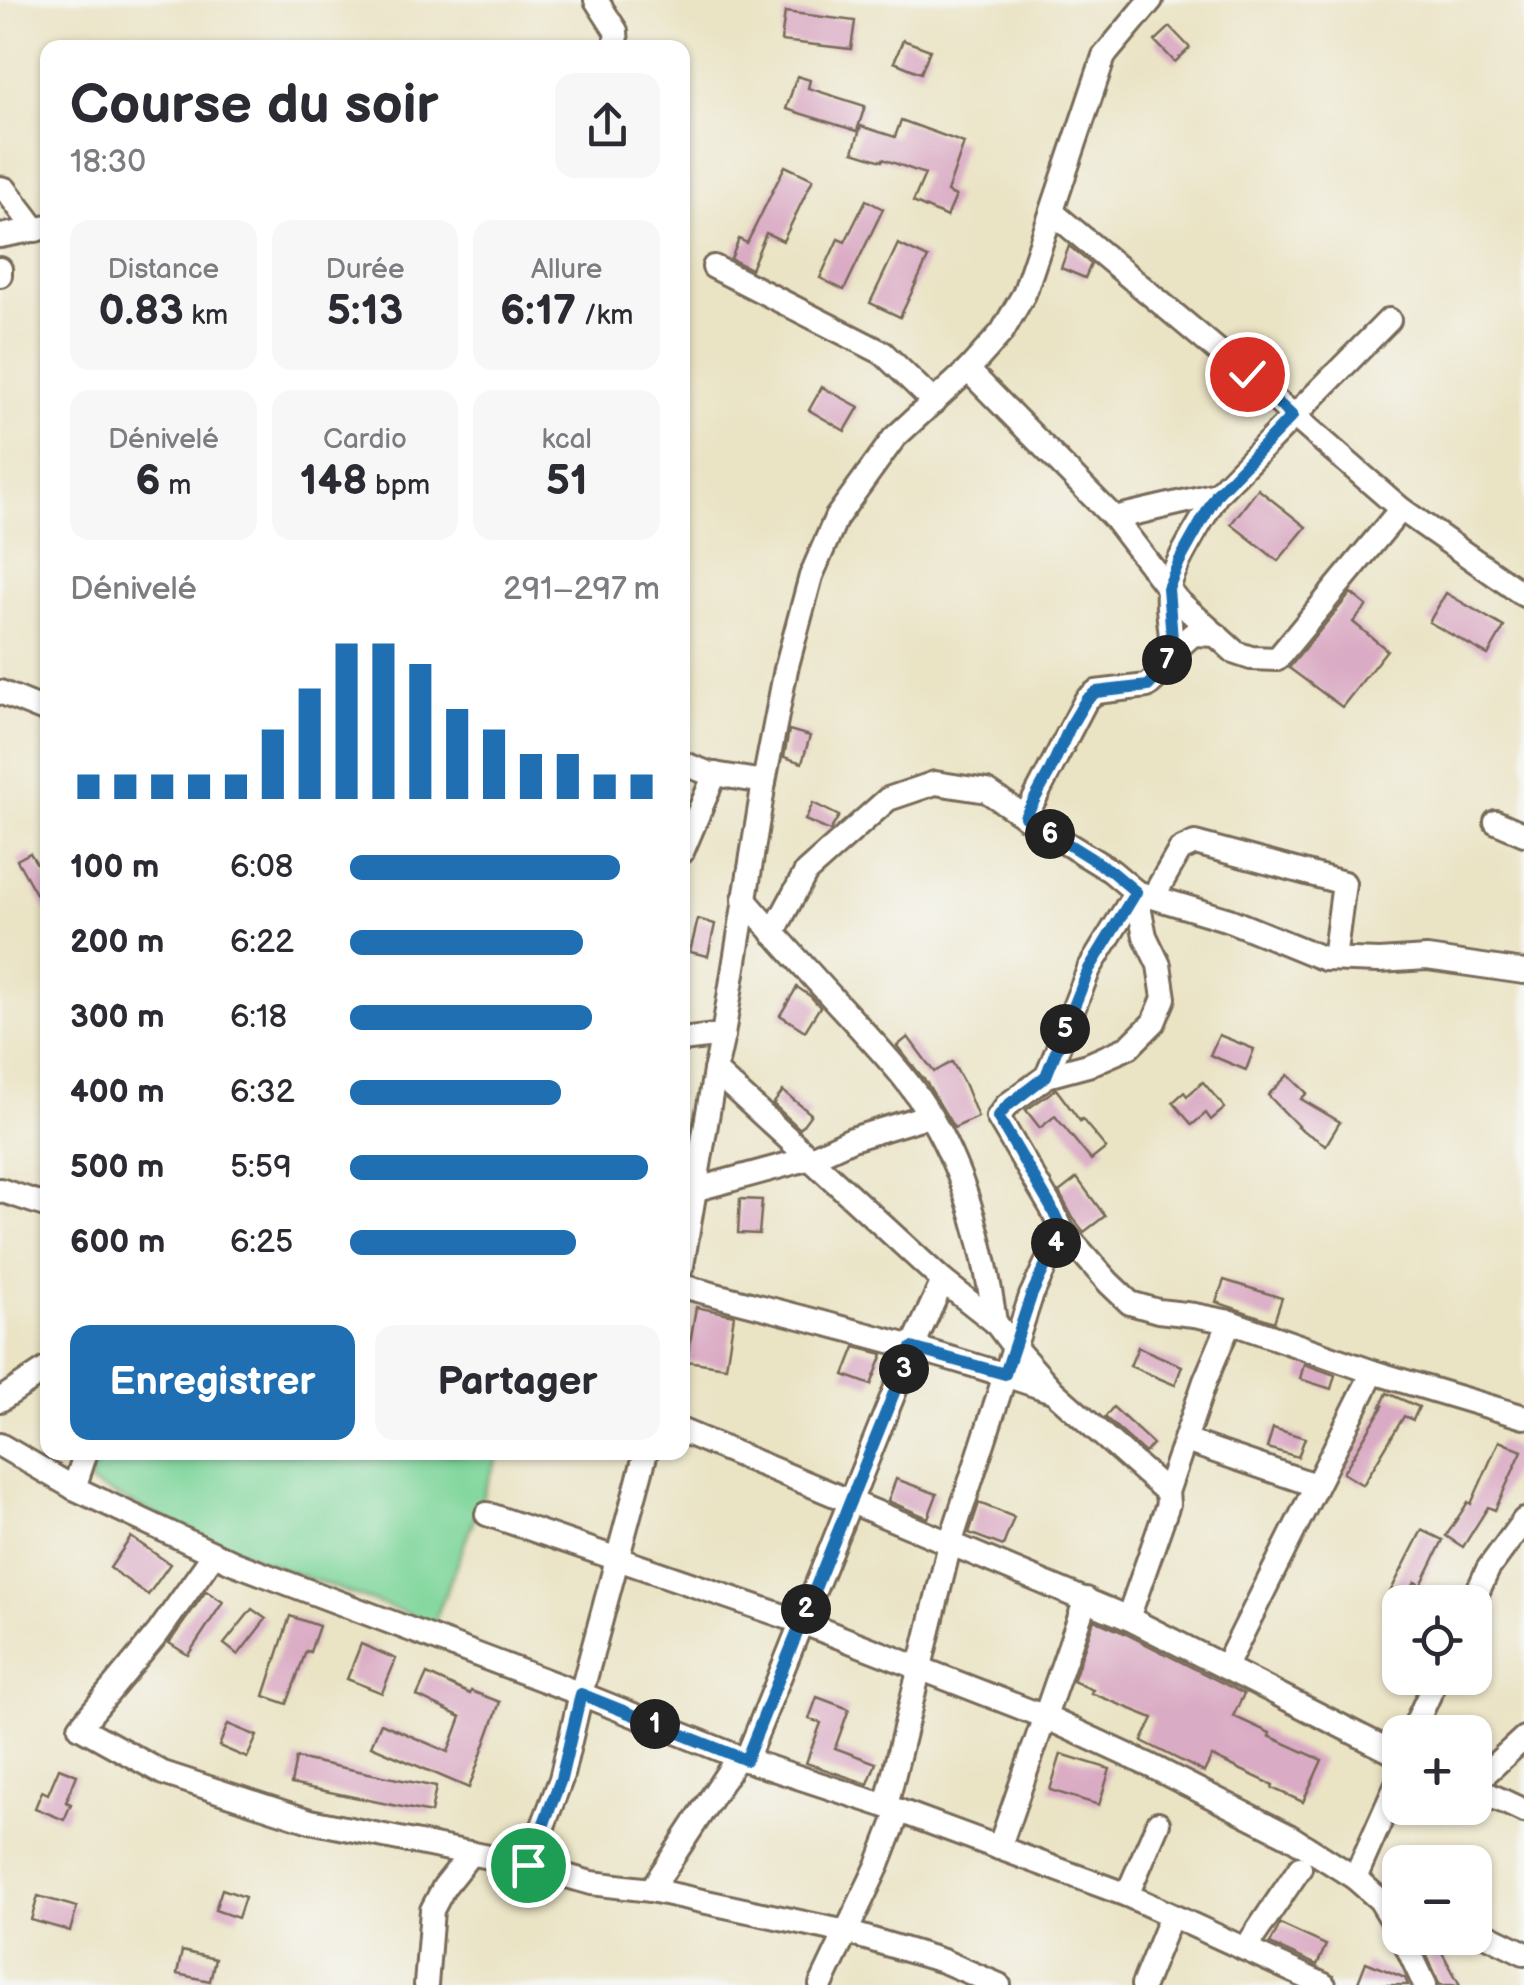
<!DOCTYPE html>
<html lang="fr">
<head>
<meta charset="utf-8">
<style>
	body { margin:0; font-family:"Balsamiq Sans",sans-serif; background:#f7f7f7; color:#2b2b33; height:100vh; display:flex; flex-direction:column; font-size:38px; white-space:nowrap }
	* { box-sizing:border-box; margin:0 }
	p { font-size:32px; color:#7c7c81 }
	.icon { flex:none; width:55px; height:55px; fill:none; stroke:currentColor; stroke-width:2; stroke-linecap:round; stroke-linejoin:round }
	.map { position:relative; flex:1; overflow:hidden }
	.details { position:absolute; left:40px; top:40px; width:650px; height:1420px; display:flex; flex-direction:column; background:#fff; border-radius:20px; box-shadow:0 2px 8px #0004 }
	.details>* { flex:none }
	.buttons { position:absolute; left:1382px; top:1585px; display:grid; gap:20px }
	.buttons a { display:grid; place-items:center; width:110px; height:110px; border-radius:20px; background:#fff; box-shadow:0 2px 8px #0004; font-size:50px }
	.pin { position:absolute; display:grid; place-items:center; width:85px; height:85px; color:#fff; margin:-42px; border:5px solid #fff; border-radius:50%; box-shadow:0 2px 10px #0007 }
	.km { position:absolute; width:50px; height:50px; margin:-25px; border-radius:50%; background:#222; color:#fff; font-size:28px; line-height:50px; text-align:center }
	.round { display:grid; place-items:center; flex:none; width:105px; height:105px; border-radius:20px; background:#f7f7f7 }
	.summary { display:flex; align-items:center; justify-content:space-between; height:170px; padding:0 30px }
	h1 { font-size:55px; font-weight:600; line-height:75px }
	.metrics { display:grid; grid-template-columns:repeat(3,1fr); gap:15px; height:170px; padding:10px 30px }
	.metrics div { display:grid; align-content:center; border-radius:20px; background:#f7f7f7; text-align:center }
	.metrics b { font-size:42px; font-weight:600 }
	.metrics small { font-size:28px; font-weight:400 }
	.metrics p { font-size:28px }
	.chart { height:280px; padding:20px 30px }
	.chart p { display:flex; justify-content:space-between }
	.chart svg { width:100%; height:180px; margin-top:10px; stroke:#1f6fb2; stroke-width:6 }
	.primary-button { display:flex; gap:20px; margin-top:auto; padding:20px 30px }
	.primary-button a { flex:1; height:115px; border-radius:20px; background:#1f6fb2; color:#fff; font-size:40px; font-weight:600; line-height:115px; text-align:center }
	.primary-button a+a { background:#f7f7f7; color:#2b2b33 }
	ul { padding:0 30px; list-style:none; font-size:32px }
	li { display:grid; grid-template-columns:160px 120px 1fr; align-items:center; height:75px }
	li i { height:25px; border-radius:12px; background:#1f6fb2 }
	.map>svg:first-child { display:block }
	.green { fill:#7dd59a; stroke:#5c805c; stroke-width:2.5 }
	.building { fill:#daabc4 }
	.lines { fill:none; stroke-linecap:round; stroke-linejoin:round }
	.minor-casing { stroke:#786b58; stroke-width:28 }
	.minor { stroke:#fff; stroke-width:22 }
	.route-casing { stroke:#fff; stroke-width:20 }
	.route { stroke:#1f6fb2; stroke-width:12 }
</style>
</head>
<body>
<div class="map">
<svg width="1524" height="1985" viewBox="0 0 1524 1985">
	<rect width="100%" height="100%" fill="#f6f6f2"/>
	<filter id="ink" filterUnits="userSpaceOnUse"><feTurbulence type="fractalNoise" baseFrequency=".01" numOctaves="2"/><feDisplacementMap in="SourceGraphic" scale="20" xChannelSelector="R" yChannelSelector="G"/><feConvolveMatrix kernelMatrix="1 2 1 2 8 2 1 2 1" color-interpolation-filters="sRGB"/></filter>
	<filter id="wash" filterUnits="userSpaceOnUse"><feTurbulence type="fractalNoise" baseFrequency=".0048" numOctaves="4" result="noise"/><feDisplacementMap in="SourceGraphic" scale="40" xChannelSelector="R" yChannelSelector="G"/><feGaussianBlur stdDeviation="2.25" result="paint"/><feColorMatrix in="noise" values="0 0 0 0 0 0 0 0 0 0 0 0 0 0 0 0 0 1.4 0 .05"/><feComposite in="paint" operator="in"/></filter>
	<g filter="url(#wash)">
		<rect width="100%" height="100%" fill="#eae3c4"/>
		<polygon class="green" points="100,1453 499,1453 434,1623 282,1569 184,1528 89,1483"/>
		<g id="blocks">
			<g class="building">
				<polygon points="785,12 855,21 851,49 781,41"/>
				<polygon points="1170,27 1190,48 1175,62 1155,41"/>
				<polygon points="903,40 930,50 921,73 894,62"/>
				<polygon points="797,76 810,80 808,88 865,106 857,131 786,109"/>
				<polygon points="901,120 964,143 947,192 956,196 947,217 913,202 925,174 883,159 882,161 853,152 861,126 895,137"/>
				<polygon points="785,166 813,179 783,241 766,233 751,269 731,259 739,239 747,243"/>
				<polygon points="866,200 883,209 844,290 820,278 838,239 845,242"/>
				<polygon points="898,244 928,258 900,317 870,303"/>
				<polygon points="1069,246 1091,264 1085,278 1061,268"/>
				<polygon points="822,387 859,407 845,431 809,410"/>
				<polygon points="1258,489 1306,527 1278,561 1231,524"/>
				<polygon points="1351,593 1367,606 1353,622 1387,650 1342,707 1289,668"/>
				<polygon points="1446,593 1504,627 1488,655 1429,622"/>
				<polygon points="789,730 810,736 802,763 784,757"/>
				<polygon points="813,803 839,816 830,831 805,820"/>
				<polygon points="30,853 48,881 48,915 17,860"/>
				<polygon points="698,919 715,924 708,956 690,952"/>
				<polygon points="797,987 810,996 820,1007 805,1031 780,1015"/>
				<polygon points="1219,1035 1254,1049 1246,1070 1210,1055"/>
				<polygon points="908,1037 934,1072 952,1062 964,1083 978,1117 954,1128 927,1083 897,1046"/>
				<polygon points="1288,1075 1307,1093 1301,1099 1340,1122 1326,1145 1297,1127 1298,1126 1268,1095"/>
				<polygon points="1203,1082 1225,1108 1211,1120 1206,1113 1192,1125 1173,1102 1184,1092 1187,1096"/>
				<polygon points="1056,1089 1080,1121 1082,1119 1106,1148 1091,1160 1055,1116 1040,1128 1026,1110"/>
				<polygon points="783,1091 811,1114 800,1129 773,1104"/>
				<polygon points="1077,1178 1105,1216 1084,1232 1073,1218 1059,1192"/>
				<polygon points="740,1199 762,1200 759,1234 738,1233"/>
				<polygon points="1224,1280 1282,1298 1274,1322 1216,1302"/>
				<polygon points="696,1307 734,1315 726,1367 687,1361"/>
				<polygon points="855,1347 883,1354 871,1385 844,1375"/>
				<polygon points="1138,1347 1182,1366 1175,1385 1130,1366"/>
				<polygon points="1304,1364 1335,1375 1331,1389 1300,1379"/>
				<polygon points="1387,1393 1419,1407 1413,1420 1404,1416 1363,1485 1343,1473 1383,1406 1381,1406"/>
				<polygon points="1113,1407 1153,1444 1145,1453 1105,1417"/>
				<polygon points="1273,1428 1305,1438 1298,1457 1267,1448"/>
				<polygon points="1499,1441 1522,1451 1495,1510 1488,1507 1463,1547 1446,1536 1468,1502 1471,1504"/>
				<polygon points="896,1479 937,1494 928,1518 888,1501"/>
				<polygon points="979,1503 1014,1517 1003,1546 969,1533"/>
				<polygon points="1422,1530 1443,1540 1421,1585 1415,1582 1405,1602 1400,1602 1400,1614 1383,1606"/>
				<polygon points="131,1537 170,1564 148,1595 110,1568"/>
				<polygon points="206,1591 223,1602 188,1655 169,1643"/>
				<polygon points="252,1609 266,1619 238,1655 224,1644"/>
				<polygon points="290,1616 319,1626 310,1652 306,1651 287,1704 264,1696"/>
				<polygon points="1094,1620 1122,1632 1244,1694 1233,1716 1270,1733 1269,1736 1322,1760 1303,1802 1272,1788 1273,1785 1212,1756 1204,1772 1142,1741 1153,1718 1091,1693 1093,1690 1073,1681"/>
				<polygon points="361,1644 396,1659 382,1693 347,1679"/>
				<polygon points="427,1674 470,1694 471,1691 500,1702 469,1788 371,1746 381,1723 448,1752 461,1717 417,1696"/>
				<polygon points="817,1697 849,1709 835,1748 876,1763 868,1784 806,1763 821,1723 809,1719"/>
				<polygon points="228,1724 257,1736 247,1758 219,1746"/>
				<polygon points="1061,1754 1110,1769 1099,1805 1050,1790"/>
				<polygon points="296,1758 436,1787 431,1813 291,1784"/>
				<polygon points="59,1768 77,1775 66,1802 71,1804 64,1820 35,1808 42,1791 48,1794"/>
				<polygon points="222,1889 245,1897 238,1918 215,1910"/>
				<polygon points="38,1896 77,1907 70,1931 31,1920"/>
				<polygon points="1280,1924 1326,1945 1317,1965 1270,1944"/>
				<polygon points="1419,1938 1434,1938 1460,1985 1440,1985"/>
				<polygon points="182,1951 215,1959 210,1981 177,1974"/>
				<polygon points="1366,1962 1405,1978 1408,1985 1357,1985"/>
			</g>
		</g>
	</g>
	<g filter="url(#ink)">
		<use href="#blocks" fill-opacity="0" stroke="#786b58" stroke-width="2.5"/>
		<g class="lines">
			<g class="minor-casing">
				<g id="minor">
					<polyline points="596,0 616,31 617,48"/>
					<polyline points="0,188 5,189 36,230"/>
					<polyline points="1052,212 1247,375 1401,509 1524,595"/>
					<polyline points="0,236 48,227"/>
					<polyline points="714,267 883,353 934,402"/>
					<polyline points="0,269 0,275"/>
					<polyline points="968,370 1114,518 1177,600 1236,653 1251,658 1277,659 1401,509"/>
					<polyline points="1114,518 1217,494 1389,320"/>
					<path d="M1171,654C1173,633 1166,613 1168,592C1171,567 1204,518 1217,494"/>
					<polyline points="0,692 47,711 48,713"/>
					<polyline points="682,763 708,773 764,782"/>
					<polyline points="1025,817 1086,700 1096,692 1147,686 1156,678 1171,654 1193,634 1217,635"/>
					<polyline points="1496,822 1524,834"/>
					<polyline points="682,852 715,774"/>
					<polyline points="1136,892 1145,936 1159,965 1164,998 1154,1022 1129,1047 1088,1065 1047,1076 1007,1105 998,1117 1051,1207 1062,1230 1109,1283 1130,1303 1158,1311 1194,1315 1230,1322 1373,1372 1524,1417"/>
					<polyline points="1153,897 1180,850 1195,843 1344,883 1334,959"/>
					<path d="M744,899C779,940 815,979 851,1018C880,1050 911,1081 932,1119C968,1181 985,1252 995,1322"/>
					<polyline points="773,933 806,872 888,799 935,783 987,791 1048,832 1111,871 1136,892 1229,920 1325,959 1379,961 1427,958 1524,972"/>
					<polyline points="682,1040 723,1035"/>
					<polyline points="715,1071 943,1281 995,1322 1014,1347 1054,1392 1167,1492 1168,1504 1128,1618"/>
					<polyline points="1047,1076 1089,969 1136,892"/>
					<polyline points="0,1190 48,1206"/>
					<polyline points="686,1192 811,1158 852,1139 930,1115"/>
					<polyline points="682,1266 715,1071 723,1035 764,782 786,669 811,576 836,518 894,438 968,370 1002,332 1024,294 1104,56 1151,0"/>
					<path d="M682,1286C805,1319 930,1348 1049,1390"/>
					<polyline points="0,1400 48,1368"/>
					<polyline points="682,1431 1128,1618 1400,1756"/>
					<polyline points="1186,1441 1315,1485"/>
					<polyline points="0,1445 74,1488 234,1563 581,1694 746,1760 886,1806 1127,1895 1324,1985"/>
					<polyline points="646,1452 581,1694 561,1779 528,1865 591,1883 651,1890"/>
					<polyline points="74,1488 86,1452"/>
					<polyline points="1167,1492 1205,1381 1230,1322"/>
					<polyline points="487,1514 801,1622 1045,1717 1151,1766 1289,1836 1355,1878 1380,1900 1400,1933"/>
					<polyline points="214,1554 158,1633 80,1727 163,1773 310,1821 528,1865"/>
					<polyline points="1473,1602 1488,1569 1524,1520"/>
					<polyline points="1226,1666 1373,1372"/>
					<polyline points="1412,1732 1437,1678"/>
					<polyline points="738,1757 651,1890 846,1932 943,1961 999,1985"/>
					<polyline points="746,1760 912,1348 943,1281"/>
					<polyline points="1475,1783 1524,1738"/>
					<polyline points="1475,1788 1524,1811"/>
					<polyline points="886,1806 950,1544 1031,1296 1062,1230"/>
					<polyline points="999,1848 1086,1599"/>
					<polyline points="1355,1878 1400,1777"/>
					<polyline points="1127,1895 1158,1823"/>
					<polyline points="1475,1929 1524,1953"/>
					<polyline points="1403,1938 1425,1985"/>
					<polyline points="1245,1949 1300,1868"/>
					<polyline points="426,1985 432,1910 444,1887 471,1853"/>
					<polyline points="821,1985 878,1865 899,1811"/>
					<polyline points="1143,1985 1171,1916"/>
				</g>
			</g>
			<use href="#minor" class="minor"/>
		</g>
	</g>
	<g class="lines" filter="url(#ink)">
		<g class="route-casing">
			<polyline id="route" points="528,1865 561,1779 581,1694 746,1760 912,1348 1005,1374 1031,1296 1062,1230 1051,1207 998,1117 1007,1106 1046,1076 1089,969 1136,892 1111,871 1025,817 1049,773 1070,727 1086,700 1096,692 1148,686 1156,678 1171,654 1172,639 1168,588 1180,560 1217,494 1292,416 1247,374"/>
		</g>
		<use href="#route" class="route"/>
	</g>
</svg>
<div class="buttons">
<a><svg class="icon" aria-label="locate" viewBox="0 0 24 24"><circle cx="12" cy="12" r="6"/><path d="M12 2v4M12 18v4M2 12h4M18 12h4"/></svg></a>
<a>+</a>
<a>−</a>
</div>
<div class="pin" style="left:528px;top:1865px;background:#1e9e55"><svg class="icon" aria-label="arrive" viewBox="0 0 24 24"><path d="M6 21V4h12l-3 4 3 4H6"/></svg></div>
<div class="pin" style="left:1247px;top:374px;background:#d93025"><svg class="icon" aria-label="check" viewBox="0 0 24 24"><path d="M5 12l5 5 9-10"/></svg></div>
<b class="km" style="left:655px;top:1724px">1</b>
<b class="km" style="left:806px;top:1609px">2</b>
<b class="km" style="left:904px;top:1369px">3</b>
<b class="km" style="left:1056px;top:1243px">4</b>
<b class="km" style="left:1065px;top:1029px">5</b>
<b class="km" style="left:1050px;top:834px">6</b>
<b class="km" style="left:1167px;top:660px">7</b>
<section class="details">
<div class="summary"><div><h1>Course du soir</h1><p>18:30</p></div><a class="round"><svg class="icon" aria-label="share" viewBox="0 0 24 24"><path d="M12 15V3M7 8l5-5 5 5M5 13v7h14v-7"/></svg></a></div>
<div class="metrics">
<div><p>Distance</p><b>0.83<small> km</small></b></div>
<div><p>Durée</p><b>5:13</b></div>
<div><p>Allure</p><b>6:17<small> /km</small></b></div>
</div>
<div class="metrics">
<div><p>Dénivelé</p><b>6<small> m</small></b></div>
<div><p>Cardio</p><b>148<small> bpm</small></b></div>
<div><p>kcal</p><b>51</b></div>
</div>
<div class="chart"><p><span>Dénivelé</span>291–297 m</p>
<svg viewBox="0 0 160 44" preserveAspectRatio="none"><path d="M5 44V38M15 44V38M25 44V38M35 44V38M45 44V38M55 44V27M65 44V17M75 44V6M85 44V6M95 44V11M105 44V22M115 44V27M125 44V33M135 44V33M145 44V38M155 44V38"/></svg>
</div>
<ul>
<li><b>100 m</b>6:08<i style="width:87%"></i></li>
<li><b>200 m</b>6:22<i style="width:75%"></i></li>
<li><b>300 m</b>6:18<i style="width:78%"></i></li>
<li><b>400 m</b>6:32<i style="width:68%"></i></li>
<li><b>500 m</b>5:59<i style="width:96%"></i></li>
<li><b>600 m</b>6:25<i style="width:73%"></i></li>
</ul>
<div class="primary-button"><a>Enregistrer</a><a>Partager</a></div>
</section>
</div>
</body>
</html>
